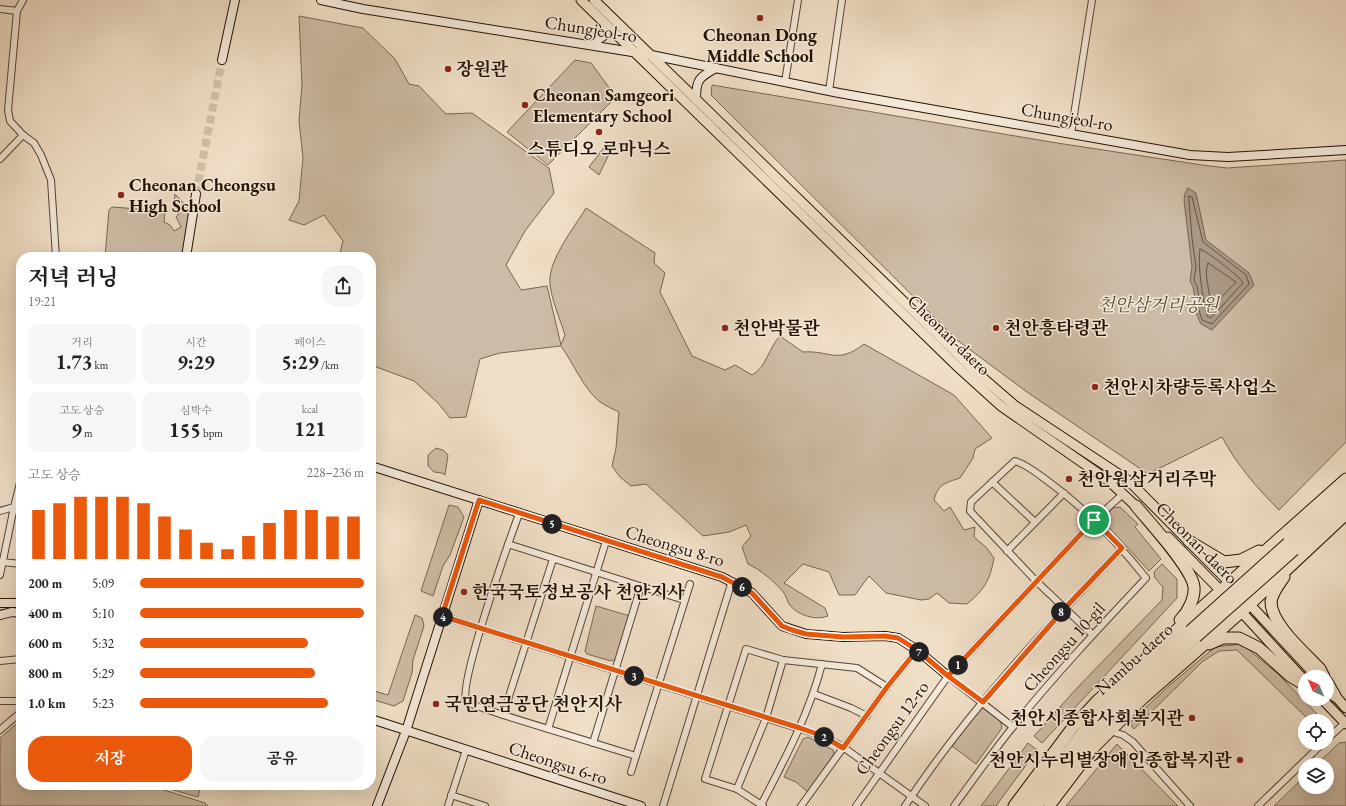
<!DOCTYPE html>
<html lang="ko">
<head>
<meta charset="utf-8">
<style>
	body { margin:0; font-family:"EB Garamond","Noto Serif KR",serif; background:#f6f6f6; color:#222; height:100vh; display:flex; flex-direction:column; font-size:15px; white-space:nowrap }
	* { box-sizing:border-box; margin:0 }
	p { font-size:13px; color:#767676 }
	.icon { flex:none; width:22px; height:22px; fill:none; stroke:currentColor; stroke-width:2; stroke-linecap:round; stroke-linejoin:round }
	.map { position:relative; flex:1; overflow:hidden }
	.panel { position:absolute; left:16px; top:252px; width:360px; height:538px; display:flex; flex-direction:column; background:#fff; border-radius:16px; box-shadow:0 4px 16px #0002 }
	.panel>* { flex:none }
	.needle { width:26px; rotate:316deg }
	.controls { position:absolute; left:1298px; top:670px; display:grid; gap:8px }
	.controls a { display:grid; place-items:center; width:36px; height:36px; border-radius:50%; background:#fff; box-shadow:0 4px 16px #0002; font-size:20px }
	.pin { position:absolute; display:grid; place-items:center; width:34px; height:34px; color:#fff; margin:-17px; border:2px solid #fff; border-radius:50%; box-shadow:0 1px 4px #0007 }
	.km { position:absolute; width:20px; height:20px; margin:-10px; border-radius:50%; background:#222; color:#fff; font-size:11px; line-height:20px; text-align:center }
	.round { display:grid; place-items:center; flex:none; width:42px; height:42px; border-radius:16px; background:#f6f6f6 }
	.summary { display:flex; align-items:center; justify-content:space-between; height:68px; padding:0 12px }
	h1 { font-size:22px; font-weight:700; line-height:30px }
	.stats { display:grid; grid-template-columns:repeat(3,1fr); gap:6px; height:68px; padding:4px 12px }
	.stats div { display:grid; align-content:center; border-radius:10px; background:#f6f6f6; text-align:center }
	.stats b { font-size:20px; font-weight:700 }
	.stats small { font-size:11px; font-weight:400 }
	.stats p { font-size:11px }
	.chart { height:112px; padding:8px 12px }
	.chart p { display:flex; justify-content:space-between }
	.chart svg { width:100%; height:72px; margin-top:4px; stroke:#ea580c; stroke-width:6 }
	.primary-button { display:flex; gap:8px; margin-top:auto; padding:8px 12px }
	.primary-button a { flex:1; height:46px; border-radius:16px; background:#ea580c; color:#fff; font-size:16px; font-weight:700; line-height:46px; text-align:center }
	.primary-button a+a { background:#f6f6f6; color:#222 }
	ul { padding:0 12px; list-style:none; font-size:13px }
	li { display:grid; grid-template-columns:64px 48px 1fr; align-items:center; height:30px }
	li i { height:10px; border-radius:5px; background:#ea580c }
	.map>svg:first-child { display:block }
	.green { fill:#cdbca5; stroke:#786653 }
	.water { fill:#aa9984; stroke:#746350 }
	.lines { fill:none; stroke-linecap:round; stroke-linejoin:round }
	.shore { stroke:#665542; stroke-width:1 }
	.secondary-tunnel { stroke:#d1c0a9; stroke-width:8; stroke-dasharray:8 4; stroke-linecap:butt }
	.street-casing { stroke:#564432; stroke-width:8 }
	.secondary-casing { stroke:#231101; stroke-width:10 }
	.primary-casing { stroke:#231101; stroke-width:11 }
	.highway-casing { stroke:#231101; stroke-width:13 }
	.street { stroke:#f5eadb; stroke-width:6 }
	.secondary { stroke:#f5eadb; stroke-width:8 }
	.primary { stroke:#f0dfc7; stroke-width:9 }
	.highway { stroke:#f0dfc7; stroke-width:11 }
	.highway-bridge-casing { stroke:#231101; stroke-width:13; stroke-linecap:butt }
	.highway-bridge { stroke:#f0dfc7; stroke-width:11 }
	.route-casing { stroke:#fff; stroke-width:8 }
	.route { stroke:#ea580c; stroke-width:5 }
	.poi-dot { fill:#8f2418; stroke:#f5eadb; stroke-width:1.5 }
	.labels { text-anchor:middle; stroke-width:3; stroke-linejoin:round; paint-order:stroke }
	.street-label { font-size:18px; fill:#231101; stroke:#f5eadb }
	.poi-label { font-size:18px; font-weight:bold; fill:#231101; stroke:#f5eadb; text-anchor:start }
	.park-label { font-size:18px; font-style:italic; fill:#5e4d3a; stroke:#f5eadb }
</style>
</head>
<body>
<div class="map">
<svg width="1346" height="806" viewBox="0 0 1346 806">
	<rect width="100%" height="100%" fill="#f0dfc7"/>
	<filter id="stains"><feTurbulence type="fractalNoise" baseFrequency=".005" numOctaves="4"/><feColorMatrix values="0 0 0 0 .2 0 0 0 0 .09 0 0 0 0 .02 0 0 0 .5 -.17"/></filter>
	<radialGradient id="worn" r=".72"><stop offset=".6" stop-color="#630" stop-opacity="0"/><stop offset="1" stop-color="#630" stop-opacity=".3"/></radialGradient>
	<g class="green">
		<path d="M299,16L363,28L395,59L409,84L419,86L446,114L472,113L549,168L554,193L525,231L506,265L521,290L547,286L561,345L565,335C560,319 552,301 550,285C547,261 574,228 586,208L655,253L654,263L665,273L660,292L692,356L725,370L735,365L752,375C766,368 769,347 780,336L803,352C830,350 837,365 864,344L954,395L992,438L975,449L973,458L960,478C945,483 938,484 934,500L944,511L950,507L964,530L975,527L974,537L986,547L994,558C990,580 985,589 967,604L949,603L937,593L929,599L921,600L886,593L869,576L855,595H839L829,572L803,564L784,583L825,608L828,616C815,621 797,615 789,604C787,600 786,596 784,593C774,581 761,570 748,564L742,547L751,536L746,525L729,532L703,536L646,484L631,486L620,477L612,466L616,448L619,412C613,409 606,406 600,402C583,388 574,364 561,346L500,353L480,359L466,417L450,418L438,403L414,381L371,365V257H339L343,241L324,215L304,225L289,220L299,201L303,158L299,121L302,85Z"/>
		<polygon points="575,60 591,63 616,97 548,165 507,132"/>
		<path d="M712,85L1057,143L1202,165L1227,168L1346,160V442L1279,510C1257,488 1237,465 1222,437L1148,474L1027,392L957,340L711,95Z"/>
		<polygon points="609,141 613,146 599,175 589,167"/>
		<path d="M175,194L190,210L183,257H105L109,210L112,207L165,211L164,222L170,225L174,231L181,227L176,217C181,212 180,206 174,202Z"/>
		<polygon points="436,448 443,450 448,455 445,475 442,473 434,472 428,466 428,455"/>
		<polygon points="449,505 458,507 464,517 450,555 443,566 433,596 421,591"/>
		<polygon points="1120,507 1138,524 1135,527 1161,559 1149,571 1104,522 1104,518 1113,508"/>
		<polygon points="1162,564 1177,579 1177,598 1042,743 1034,736 1078,687 1162,600 1163,587 1155,578 1154,572"/>
		<polygon points="596,606 630,616 616,659 611,661 587,654 585,651"/>
		<polygon points="415,615 422,618 424,626 413,660 412,673 403,701 394,706 371,699 371,690 388,695"/>
		<polygon points="1242,644 1278,674 1322,719 1321,721 1310,721 1237,650 1219,651 1202,662 1134,729 1129,723 1170,685 1215,647"/>
		<polygon points="981,707 984,707 1000,719 1002,728 976,764 952,746"/>
		<polygon points="21,720 21,785 148,785 205,803 208,806 0,806 0,738"/>
		<polygon points="808,737 833,750 834,754 808,792 796,782 784,777 803,739"/>
		<polygon points="1346,742 1346,806 1274,806 1305,776 1305,787 1327,787 1327,765 1316,765 1339,743"/>
		<polygon points="1028,743 1037,750 996,806 981,806"/>
		<polygon points="1117,744 1178,806 1066,806"/>
		<polygon points="156,785 201,785 198,797"/>
	</g>
	<polygon class="water" points="1188,188 1196,193 1206,240 1249,273 1254,285 1212,330 1201,324 1194,308 1195,298 1193,287 1190,281 1192,267 1184,200 1185,193"/>
	<g class="lines">
		<g class="shore">
			<polygon points="1189,196 1192,197 1203,242 1246,275 1249,284 1212,324 1202,320 1198,307 1199,298 1197,286 1194,280 1196,267 1192,238"/>
			<path d="M1200,249C1205,250 1241,277 1243,283L1211,318L1207,316C1203,300 1197,264 1200,249Z"/>
			<path d="M1208,263L1236,282L1212,307L1210,305C1211,291 1203,276 1208,263Z"/>
		</g>
		<polyline class="secondary-tunnel" points="196,194 222,60"/>
		<g class="street-casing">
			<g id="street">
				<polyline points="23,0 17,11 8,110 10,121 23,135 34,143 41,155 51,180 56,257"/>
				<polyline points="0,9 17,11"/>
				<polyline points="785,82 798,0"/>
				<polyline points="829,91 842,0"/>
				<polyline points="1071,134 1092,0"/>
				<polyline points="0,159 23,135"/>
				<polyline points="992,482 1035,522"/>
				<polyline points="0,511 14,507 21,479"/>
				<path d="M519,514C509,541 459,682 466,701L471,704L503,715L636,756"/>
				<polyline points="508,544 684,600"/>
				<polyline points="1007,551 1064,493"/>
				<polyline points="2,562 21,564"/>
				<polyline points="0,575 14,507 21,507"/>
				<polyline points="442,616 823,736 843,747 925,806"/>
				<polyline points="0,661 21,659"/>
				<polyline points="948,676 1013,727"/>
				<polyline points="814,694 851,708 867,716"/>
				<polyline points="0,701 21,701"/>
				<polyline points="503,715 553,559"/>
				<polyline points="548,729 606,541"/>
				<polyline points="0,730 21,712"/>
				<polyline points="1110,731 1123,735 1133,742 1190,806"/>
				<polyline points="1327,739 1346,722"/>
				<polyline points="593,743 641,586"/>
				<polyline points="631,772 690,584"/>
				<polyline points="737,789 766,718 783,660"/>
				<polyline points="451,795 485,806"/>
				<path d="M761,805C785,759 809,714 822,664"/>
				<polyline points="448,806 466,750"/>
				<polyline points="663,806 732,581"/>
				<polyline points="763,806 737,789 705,779 746,649 783,660 857,668 887,687"/>
				<polyline points="801,806 887,687 917,650"/>
				<polyline points="856,806 948,676 1094,520 1123,494"/>
				<path d="M905,806C967,712 1045,629 1122,548"/>
				<path d="M954,806C973,780 992,753 1012,728C1054,676 1100,627 1146,578C1117,542 1086,509 1049,482C1038,474 1028,465 1015,461L971,502L970,511L1036,581L1093,635"/>
				<polyline points="1258,806 1323,743"/>
			</g>
		</g>
		<g class="secondary-casing">
			<g id="secondary">
				<polyline points="321,0 363,9 651,55 839,93 1190,155 1228,157 1346,150"/>
				<polyline points="591,45 605,35 605,24"/>
				<polyline points="222,60 235,0"/>
				<path d="M696,98C696,79 700,77 716,68"/>
				<polyline points="186,257 196,194"/>
				<polyline points="371,466 722,577 752,593 782,626 806,634 843,637 885,636 898,638 917,650 948,676"/>
				<polyline points="0,603 21,603"/>
				<polyline points="0,615 12,612 21,613"/>
				<polyline points="371,719 641,806"/>
				<polyline points="377,806 406,731 479,500"/>
			</g>
		</g>
		<g class="primary-casing">
			<g id="primary">
				<polyline points="581,0 960,369 1001,406 1109,481 1140,510"/>
				<polyline points="594,0 977,373 1014,405 1129,481 1229,582 1317,677"/>
				<polyline points="1168,537 1225,595"/>
				<polyline points="1237,607 1305,681"/>
				<polyline points="1331,691 1346,708"/>
				<polyline points="1322,699 1346,724"/>
			</g>
		</g>
		<g class="highway-casing">
			<g id="highway">
				<path d="M1136,506C1149,522 1192,568 1194,587C1195,598 1188,612 1180,620"/>
				<polyline points="1189,541 1224,562 1241,560 1259,551"/>
				<polyline points="1288,543 1346,491"/>
				<polyline points="1294,550 1346,502"/>
				<path d="M1284,577C1279,584 1272,593 1271,602C1271,624 1305,653 1320,669L1324,677"/>
				<polyline points="1209,644 1223,638 1239,638 1259,648 1290,676 1305,685"/>
				<polyline points="1327,682 1335,696"/>
				<polyline points="1014,806 1073,727 1098,700 1346,479"/>
				<polyline points="1026,806 1087,727 1109,704 1190,631"/>
				<polyline points="1036,806 1093,733 1115,710 1196,637"/>
				<polyline points="1049,806 1093,748 1143,698 1249,605 1346,514"/>
			</g>
		</g>
		<use href="#street" class="street"/>
		<use href="#secondary" class="secondary"/>
		<use href="#primary" class="primary"/>
		<use href="#highway" class="highway"/>
		<g class="highway-bridge-casing">
			<g id="highway-bridge">
				<polyline points="1190,631 1288,543"/>
				<polyline points="1196,637 1294,550"/>
			</g>
		</g>
		<use href="#highway-bridge" class="highway-bridge"/>
	</g>
	<g class="lines">
		<g class="route-casing">
			<polyline id="route" points="1094,520 948,676 917,650 887,687 843,748 823,736 800,728 442,616 479,500 722,577 752,593 782,626 792,630 806,634 843,637 885,636 898,638 917,650 948,676 983,702 1065,608 1122,548 1094,520"/>
		</g>
		<use href="#route" class="route"/>
	</g>
	<g class="poi-dot">
		<circle cx="760" cy="18" r="4"/>
		<circle cx="448" cy="69" r="4"/>
		<circle cx="525" cy="105" r="4"/>
		<circle cx="599" cy="132" r="4"/>
		<circle cx="121" cy="195" r="4"/>
		<circle cx="725" cy="328" r="4"/>
		<circle cx="996" cy="328" r="4"/>
		<circle cx="1095" cy="387" r="4"/>
		<circle cx="1069" cy="479" r="4"/>
		<circle cx="464" cy="592" r="4"/>
		<circle cx="436" cy="704" r="4"/>
		<circle cx="1192" cy="718" r="4"/>
		<circle cx="1240" cy="760" r="4"/>
	</g>
	<g class="labels">
		<g class="street-label">
			<text transform="translate(591 29) rotate(9)" y="6">Chungjeol-ro</text>
			<text transform="translate(1067 117) rotate(10)" y="6">Chungjeol-ro</text>
			<text transform="translate(949 335) rotate(44)" y="6">Cheonan-daero</text>
			<text transform="translate(1197 543) rotate(45)" y="6">Cheonan-daero</text>
			<text transform="translate(675 546) rotate(17)" y="6">Cheongsu 8-ro</text>
			<text transform="translate(1064 647) rotate(-48)" y="6">Cheongsu 10-gil</text>
			<text transform="translate(1134 659) rotate(-42)" y="6">Nambu-daero</text>
			<text transform="translate(892 728) rotate(-54)" y="6">Cheongsu 12-ro</text>
			<text transform="translate(558 763) rotate(18)" y="6">Cheongsu 6-ro</text>
		</g>
		<g class="poi-label">
			<text x="760" y="41" text-anchor="middle">Cheonan Dong<tspan x="760" dy="21">Middle School</tspan></text>
			<text x="456" y="75">장원관</text>
			<text x="533" y="101">Cheonan Samgeori<tspan x="533" dy="21">Elementary School</tspan></text>
			<text x="599" y="155" text-anchor="middle">스튜디오 로마닉스</text>
			<text x="129" y="191">Cheonan Cheongsu<tspan x="129" dy="21">High School</tspan></text>
			<text x="733" y="334">천안박물관</text>
			<text x="1004" y="334">천안흥타령관</text>
			<text x="1103" y="393">천안시차량등록사업소</text>
			<text x="1077" y="485">천안원삼거리주막</text>
			<text x="472" y="598">한국국토정보공사 천안지사</text>
			<text x="444" y="710">국민연금공단 천안지사</text>
			<text x="1184" y="724" text-anchor="end">천안시종합사회복지관</text>
			<text x="1232" y="766" text-anchor="end">천안시누리별장애인종합복지관</text>
		</g>
		<g class="park-label">
			<text x="1158" y="311">천안삼거리공원</text>
		</g>
	</g>
	<rect width="100%" height="100%" filter="url(#stains)"/>
	<rect width="100%" height="100%" fill="url(#worn)"/>
</svg>
<div class="controls">
<a><svg class="needle" viewBox="-14 -14 28 28"><path d="M0-13l5 13h-10z" fill="#e53935"/><path d="M0 13l5-13h-10z" fill="#767676"/></svg></a>
<a><svg class="icon" aria-label="locate" viewBox="0 0 24 24"><circle cx="12" cy="12" r="6"/><path d="M12 2v4M12 18v4M2 12h4M18 12h4"/></svg></a>
<a><svg class="icon" aria-label="layers" viewBox="0 0 24 24"><path d="M12 4l9 5-9 5-9-5zM3 14l9 5 9-5"/></svg></a>
</div>
<div class="pin" style="left:1094px;top:520px;background:#1e9e55"><svg class="icon" aria-label="arrive" viewBox="0 0 24 24"><path d="M6 21V4h12l-3 4 3 4H6"/></svg></div>
<b class="km" style="left:958px;top:665px">1</b>
<b class="km" style="left:824px;top:737px">2</b>
<b class="km" style="left:634px;top:676px">3</b>
<b class="km" style="left:443px;top:617px">4</b>
<b class="km" style="left:552px;top:524px">5</b>
<b class="km" style="left:742px;top:587px">6</b>
<b class="km" style="left:919px;top:652px">7</b>
<b class="km" style="left:1061px;top:612px">8</b>
<section class="panel">
<div class="summary"><div><h1>저녁 러닝</h1><p>19:21</p></div><a class="round"><svg class="icon" aria-label="share" viewBox="0 0 24 24"><path d="M12 15V3M7 8l5-5 5 5M5 13v7h14v-7"/></svg></a></div>
<div class="stats">
<div><p>거리</p><b>1.73<small> km</small></b></div>
<div><p>시간</p><b>9:29</b></div>
<div><p>페이스</p><b>5:29<small> /km</small></b></div>
</div>
<div class="stats">
<div><p>고도 상승</p><b>9<small> m</small></b></div>
<div><p>심박수</p><b>155<small> bpm</small></b></div>
<div><p>kcal</p><b>121</b></div>
</div>
<div class="chart"><p><span>고도 상승</span>228–236 m</p>
<svg viewBox="0 0 160 44" preserveAspectRatio="none"><path d="M5 44V14M15 44V10M25 44V6M35 44V6M45 44V6M55 44V10M65 44V18M75 44V26M85 44V34M95 44V38M105 44V30M115 44V22M125 44V14M135 44V14M145 44V18M155 44V18"/></svg>
</div>
<ul>
<li><b>200 m</b>5:09<i style="width:100%"></i></li>
<li><b>400 m</b>5:10<i style="width:100%"></i></li>
<li><b>600 m</b>5:32<i style="width:75%"></i></li>
<li><b>800 m</b>5:29<i style="width:78%"></i></li>
<li><b>1.0 km</b>5:23<i style="width:84%"></i></li>
</ul>
<div class="primary-button"><a>저장</a><a>공유</a></div>
</section>
</div>
</body>
</html>
